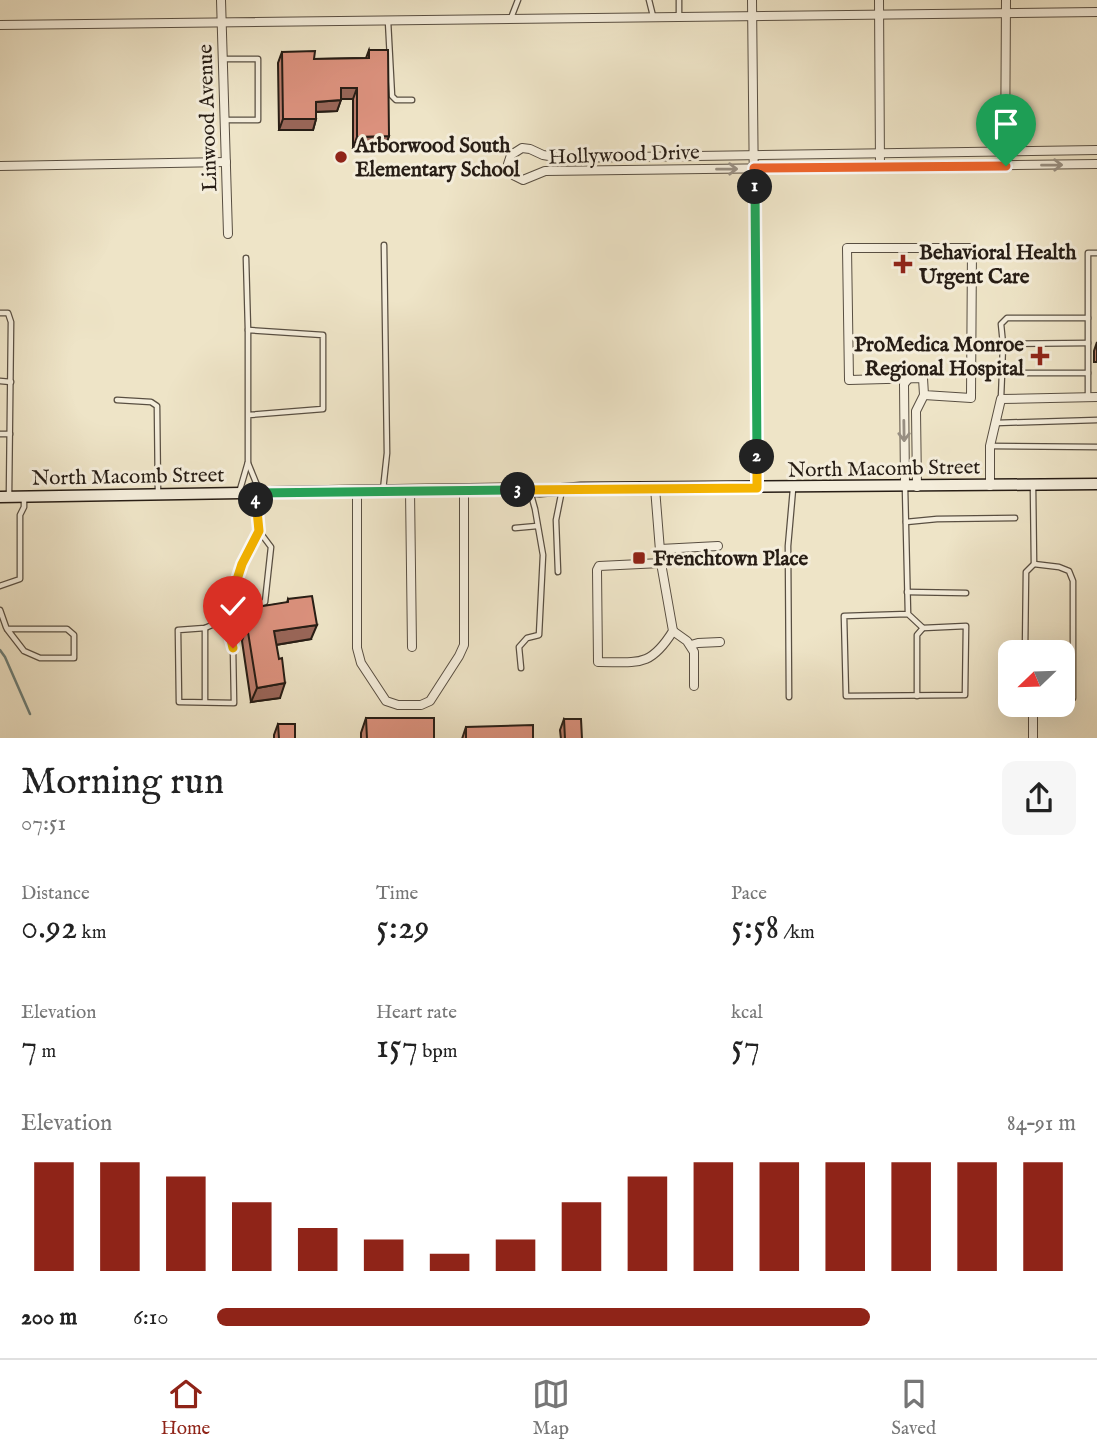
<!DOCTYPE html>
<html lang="en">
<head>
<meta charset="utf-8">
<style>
	body { margin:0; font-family:"IM FELL English",serif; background:#f6f6f6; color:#222; height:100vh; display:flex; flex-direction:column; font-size:26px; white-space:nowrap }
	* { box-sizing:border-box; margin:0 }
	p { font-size:23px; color:#767676 }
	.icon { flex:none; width:38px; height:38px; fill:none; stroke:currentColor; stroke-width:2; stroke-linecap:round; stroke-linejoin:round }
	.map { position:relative; height:738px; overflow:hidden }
	.side { display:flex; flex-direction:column; background:#fff; flex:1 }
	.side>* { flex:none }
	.needle { width:46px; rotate:247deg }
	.tools { position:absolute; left:998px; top:640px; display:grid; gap:14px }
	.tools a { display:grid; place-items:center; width:77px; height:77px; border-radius:14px; background:#fff; box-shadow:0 7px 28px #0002; font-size:35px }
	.pin { position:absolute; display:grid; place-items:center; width:60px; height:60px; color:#fff; margin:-72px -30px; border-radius:50% 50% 50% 0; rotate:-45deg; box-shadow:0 0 7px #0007 }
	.pin .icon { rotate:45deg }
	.km { position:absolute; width:35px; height:35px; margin:-18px; border-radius:50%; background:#222; color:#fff; font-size:19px; line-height:35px; text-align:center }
	.round { display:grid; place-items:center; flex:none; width:74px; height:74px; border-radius:14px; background:#f6f6f6 }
	.head { display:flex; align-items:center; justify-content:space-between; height:119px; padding:0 21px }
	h1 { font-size:38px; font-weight:600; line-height:52px }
	.metrics { display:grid; grid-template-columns:repeat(3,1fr); gap:10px; height:119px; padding:7px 21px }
	.metrics div { display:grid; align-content:center }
	.metrics b { font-size:35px; font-weight:600 }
	.metrics small { font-size:19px; font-weight:400 }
	.metrics p { font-size:19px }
	.chart { height:196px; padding:14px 21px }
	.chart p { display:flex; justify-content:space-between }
	.chart svg { width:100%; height:126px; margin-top:7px; stroke:#8f2418; stroke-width:6 }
	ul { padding:0 21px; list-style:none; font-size:23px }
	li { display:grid; grid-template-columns:112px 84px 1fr; align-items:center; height:52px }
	li i { height:18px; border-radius:9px; background:#8f2418 }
	.tab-bar { display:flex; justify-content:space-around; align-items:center; height:98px; border-top:2px solid #e0e0e0; background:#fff; font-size:19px; color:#767676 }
	.tab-bar a { display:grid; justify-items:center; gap:4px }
	.tab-bar .active { color:#8f2418 }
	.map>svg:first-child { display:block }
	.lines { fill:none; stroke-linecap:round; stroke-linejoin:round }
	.stream { stroke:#6c7e78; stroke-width:2.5 }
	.lane-casing { stroke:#594f42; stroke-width:7 }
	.street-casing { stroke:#594f42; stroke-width:10 }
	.secondary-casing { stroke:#271d15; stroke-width:13 }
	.lane { stroke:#f4eddb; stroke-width:4.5 }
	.street { stroke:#f4eddb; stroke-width:8 }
	.secondary { stroke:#f4eddb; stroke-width:10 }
	.wall { fill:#bc7d6c; stroke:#271d15; stroke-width:2 }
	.shaded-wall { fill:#996658; stroke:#271d15; stroke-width:2 }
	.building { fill:#db917d; stroke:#271d15; stroke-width:2 }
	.oneway { stroke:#988f82 }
	.split-1-casing { stroke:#fff; stroke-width:14 }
	.split-2-casing { stroke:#fff; stroke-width:14 }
	.split-3-casing { stroke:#fff; stroke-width:14 }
	.split-4-casing { stroke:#fff; stroke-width:14 }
	.split-5-casing { stroke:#fff; stroke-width:14 }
	.split-1 { stroke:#f0652b; stroke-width:9 }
	.split-2 { stroke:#22a559; stroke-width:9 }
	.split-3 { stroke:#f5b400; stroke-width:9 }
	.split-4 { stroke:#22a559; stroke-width:9 }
	.split-5 { stroke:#f5b400; stroke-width:9 }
	.poi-dot { fill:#8f2418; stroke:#f4eddb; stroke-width:2.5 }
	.labels { text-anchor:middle; stroke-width:6; stroke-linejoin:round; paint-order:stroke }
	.street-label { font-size:21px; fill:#271d15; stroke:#f4eddb }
	.poi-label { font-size:21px; font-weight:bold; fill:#271d15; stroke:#f4eddb; text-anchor:start }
</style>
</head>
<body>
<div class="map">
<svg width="1097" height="739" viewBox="0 0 1097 739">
	<rect width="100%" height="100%" fill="#eee4c7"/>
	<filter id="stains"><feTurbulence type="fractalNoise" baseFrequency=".00286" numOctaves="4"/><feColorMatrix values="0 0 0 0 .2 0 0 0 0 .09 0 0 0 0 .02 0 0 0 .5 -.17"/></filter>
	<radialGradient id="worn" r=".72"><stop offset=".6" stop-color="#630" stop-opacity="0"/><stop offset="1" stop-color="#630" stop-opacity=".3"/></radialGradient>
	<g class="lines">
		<polyline class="stream" points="0,650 5,657 30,714"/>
		<g class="lane-casing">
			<g id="lane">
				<polyline points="649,0 653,16"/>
				<polyline points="679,0 679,17"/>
				<polyline points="511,18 518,0"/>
				<polyline points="388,21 392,96 396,100 412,100"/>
				<polyline points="223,59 258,59 258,120 225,120"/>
				<polyline points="246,258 248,330"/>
				<polyline points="0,313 8,313 11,322 9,496"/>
				<polyline points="1003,344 1001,324 1007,318 1088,318"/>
				<polyline points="1088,373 1002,373 1003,344 1088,343"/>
				<polyline points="0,381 11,382"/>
				<polyline points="1088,397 1088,253 1097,253"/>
				<polyline points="1001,398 1002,373"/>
				<polyline points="117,400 151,402 157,406 158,494"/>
				<polyline points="996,423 1097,420"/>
				<polyline points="0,434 10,434"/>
				<polyline points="990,446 1097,447"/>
				<polyline points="248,463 259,490"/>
				<polyline points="905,487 908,614 844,616 846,696 965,695 966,626 923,628 908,614"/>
				<polyline points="383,490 387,453 384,245"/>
				<polyline points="239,493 248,462 248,330 323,335 323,409 249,415"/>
				<polyline points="256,494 259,531 242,564 233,592 239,606 245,607 265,602 271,547 259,531"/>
				<polyline points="906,522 937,519 1015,518"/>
				<polyline points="515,528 537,526"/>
				<polyline points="1034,564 1059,567 1069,571 1073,581 1073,698"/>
				<polyline points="558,572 556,520 562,490"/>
				<polyline points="0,586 20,579 20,515 24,507 24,497"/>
				<polyline points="907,592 966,593"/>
				<polyline points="0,610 6,627 7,629 24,651 40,658 74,658 74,635 67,629 7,629"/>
				<polyline points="226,619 233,648 234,703 179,702 178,630 205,628 226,619 239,606"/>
				<polyline points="205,628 205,702"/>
				<polyline points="1025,653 1026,572 1034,564 1033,486"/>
				<polyline points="521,668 519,647 527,638 539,635 543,555 535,509 530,491"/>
				<polyline points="917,696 917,635 923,628"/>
				<polyline points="789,697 788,546 793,489"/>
			</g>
		</g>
		<g class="street-casing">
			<g id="street">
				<polyline points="221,0 228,234"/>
				<polyline points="752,0 757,488"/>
				<polyline points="879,0 880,167"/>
				<polyline points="0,25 1097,12"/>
				<polyline points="1097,150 561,158 543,155 530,149 522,148 511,155 508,164 513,175 523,180 545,171 1097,164"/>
				<polyline points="0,166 226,162"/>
				<polyline points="1005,166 1006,0"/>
				<polygon points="847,248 972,248 971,398 924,395 923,378 849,380"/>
				<polyline points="905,486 904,384 909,378"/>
				<polyline points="990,486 990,446 1001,399 1097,397"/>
				<polyline points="917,487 916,411 924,395"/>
				<path d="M655,488L661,563L673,631C650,668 638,662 598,662L597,570L599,566L661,563"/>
				<polyline points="410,490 412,647"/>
				<polyline points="357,491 357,648 361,663 386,701 398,705 421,705 430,701 459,656 464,645 464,490"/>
				<polyline points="660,549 718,546"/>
				<polyline points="673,631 687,641 694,652 694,686"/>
				<polyline points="691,645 698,643 720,642"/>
				<polyline points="1033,715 1033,739"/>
			</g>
		</g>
		<g class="secondary-casing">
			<polyline id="secondary" points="0,497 357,491 507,489 540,491 581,488 1097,484"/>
		</g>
		<use href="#lane" class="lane"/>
		<use href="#street" class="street"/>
		<use href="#secondary" class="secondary"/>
	</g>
	<g class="wall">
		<polygon points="369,50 389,136 385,147 353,148 353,99 341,99 337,111 316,112 316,119 313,130 279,130 278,63 282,52 314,59 366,58"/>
		<polygon points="1097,342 1097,362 1094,362 1094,351"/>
		<polygon points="288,599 311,639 276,645 280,698 251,702 242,641 246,628 246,622 251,608 287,603"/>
		<polygon points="366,718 434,739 361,739 361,733"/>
		<polygon points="564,719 582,739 561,739 560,730"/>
		<polygon points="278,724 295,739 274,739 274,735"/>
		<polygon points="466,727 533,739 462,739"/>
	</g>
	<g class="shaded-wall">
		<polygon points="341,88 357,88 353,99 337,99"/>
		<polygon points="341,100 337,111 312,112 316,102"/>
		<polygon points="283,119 316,119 313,130 279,130"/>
		<polygon points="389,136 385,147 353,148 357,137"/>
		<polygon points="317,625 311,639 269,646 274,631"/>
		<polygon points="285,683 280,698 251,702 257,688"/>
	</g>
	<g class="building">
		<polygon points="369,50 388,50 389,136 357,137 357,88 341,88 341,100 316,102 316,119 283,119 282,52 315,51 314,59 369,58"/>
		<polygon points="312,596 317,625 274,631 279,659 282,658 285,683 257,688 247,626 253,625 251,608 288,602 288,599"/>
		<polygon points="366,718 434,718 434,739 367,739"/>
		<polygon points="564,719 581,719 582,739 565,739"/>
		<polygon points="278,724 295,724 295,739 279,739"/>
		<polygon points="533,725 533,739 466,739 466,727"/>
	</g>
	<defs><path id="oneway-shaft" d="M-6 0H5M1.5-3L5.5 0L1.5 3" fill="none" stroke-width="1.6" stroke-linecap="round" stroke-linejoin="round" transform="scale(1.75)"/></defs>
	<g class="oneway">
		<use href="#oneway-shaft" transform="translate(1052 165) rotate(-1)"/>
		<use href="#oneway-shaft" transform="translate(727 169) rotate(-1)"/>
		<use href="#oneway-shaft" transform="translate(904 431) rotate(89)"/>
	</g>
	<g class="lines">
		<g class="split-1-casing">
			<polyline id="split-1" points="755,187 754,168 1006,166"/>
		</g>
		<g class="split-2-casing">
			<polyline id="split-2" points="755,187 757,457"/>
		</g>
		<g class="split-3-casing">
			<polyline id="split-3" points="518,490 757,488 757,457"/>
		</g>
		<g class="split-4-casing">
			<polyline id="split-4" points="256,500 256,493 518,490"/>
		</g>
		<g class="split-5-casing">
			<polyline id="split-5" points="233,648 226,619 239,606 233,592 242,564 259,531 256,500"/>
		</g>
		<use href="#split-1" class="split-1"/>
		<use href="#split-2" class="split-2"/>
		<use href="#split-3" class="split-3"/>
		<use href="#split-4" class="split-4"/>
		<use href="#split-5" class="split-5"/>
	</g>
	<g class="poi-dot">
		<circle cx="341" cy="157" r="7"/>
		<path d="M899.5 253.5h7v7h7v7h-7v7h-7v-7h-7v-7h7z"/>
		<path d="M1036.5 345.5h7v7h7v7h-7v7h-7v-7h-7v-7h7z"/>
		<rect x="632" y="551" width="14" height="14" rx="3.5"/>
	</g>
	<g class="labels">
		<g class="street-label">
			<text transform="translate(207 118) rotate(-92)" y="7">Linwood Avenue</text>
			<text transform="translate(624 154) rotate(-2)" y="7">Hollywood Drive</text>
			<text transform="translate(884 468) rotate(-1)" y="7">North Macomb Street</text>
			<text transform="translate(128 476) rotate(-1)" y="7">North Macomb Street</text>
		</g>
		<g class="poi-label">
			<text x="355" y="152">Arborwood South<tspan x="355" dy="24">Elementary School</tspan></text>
			<text x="919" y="259">Behavioral Health<tspan x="919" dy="24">Urgent Care</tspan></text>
			<text x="1024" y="351" text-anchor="end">ProMedica Monroe<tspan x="1024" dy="24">Regional Hospital</tspan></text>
			<text x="653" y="565">Frenchtown Place</text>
		</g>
	</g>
	<rect width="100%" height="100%" filter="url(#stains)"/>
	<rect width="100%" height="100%" fill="url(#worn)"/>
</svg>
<div class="tools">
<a><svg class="needle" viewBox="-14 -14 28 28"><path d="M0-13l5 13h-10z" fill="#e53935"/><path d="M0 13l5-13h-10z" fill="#767676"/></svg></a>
</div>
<div class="pin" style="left:1006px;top:166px;background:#1e9e55"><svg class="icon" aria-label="arrive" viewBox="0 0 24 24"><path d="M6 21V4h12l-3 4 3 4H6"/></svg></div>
<div class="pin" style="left:233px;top:648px;background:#d93025"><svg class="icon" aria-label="check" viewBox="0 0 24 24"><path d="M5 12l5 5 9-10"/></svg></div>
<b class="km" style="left:755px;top:187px">1</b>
<b class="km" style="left:757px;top:457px">2</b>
<b class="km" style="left:518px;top:490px">3</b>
<b class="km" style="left:256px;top:500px">4</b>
</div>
<section class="side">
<div class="head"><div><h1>Morning run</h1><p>07:51</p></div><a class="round"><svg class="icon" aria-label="share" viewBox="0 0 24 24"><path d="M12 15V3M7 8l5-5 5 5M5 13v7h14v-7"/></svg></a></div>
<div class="metrics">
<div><p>Distance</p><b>0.92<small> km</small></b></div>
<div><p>Time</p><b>5:29</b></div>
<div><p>Pace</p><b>5:58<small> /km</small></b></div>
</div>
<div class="metrics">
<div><p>Elevation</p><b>7<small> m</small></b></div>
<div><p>Heart rate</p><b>157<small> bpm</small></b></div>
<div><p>kcal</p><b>57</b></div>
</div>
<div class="chart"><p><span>Elevation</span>84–91 m</p>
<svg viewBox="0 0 160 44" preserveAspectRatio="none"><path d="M5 44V6M15 44V6M25 44V11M35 44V20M45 44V29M55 44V33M65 44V38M75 44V33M85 44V20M95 44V11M105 44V6M115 44V6M125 44V6M135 44V6M145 44V6M155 44V6"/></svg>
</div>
<ul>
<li><b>200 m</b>6:10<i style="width:76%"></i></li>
</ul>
</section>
<nav class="tab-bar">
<a class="active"><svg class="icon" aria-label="home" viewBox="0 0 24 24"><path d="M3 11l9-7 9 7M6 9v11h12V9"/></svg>Home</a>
<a><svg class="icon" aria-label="map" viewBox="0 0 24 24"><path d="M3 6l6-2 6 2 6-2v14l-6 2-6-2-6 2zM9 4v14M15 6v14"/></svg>Map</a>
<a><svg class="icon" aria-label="saved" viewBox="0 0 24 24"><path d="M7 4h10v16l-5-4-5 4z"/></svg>Saved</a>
</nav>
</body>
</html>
